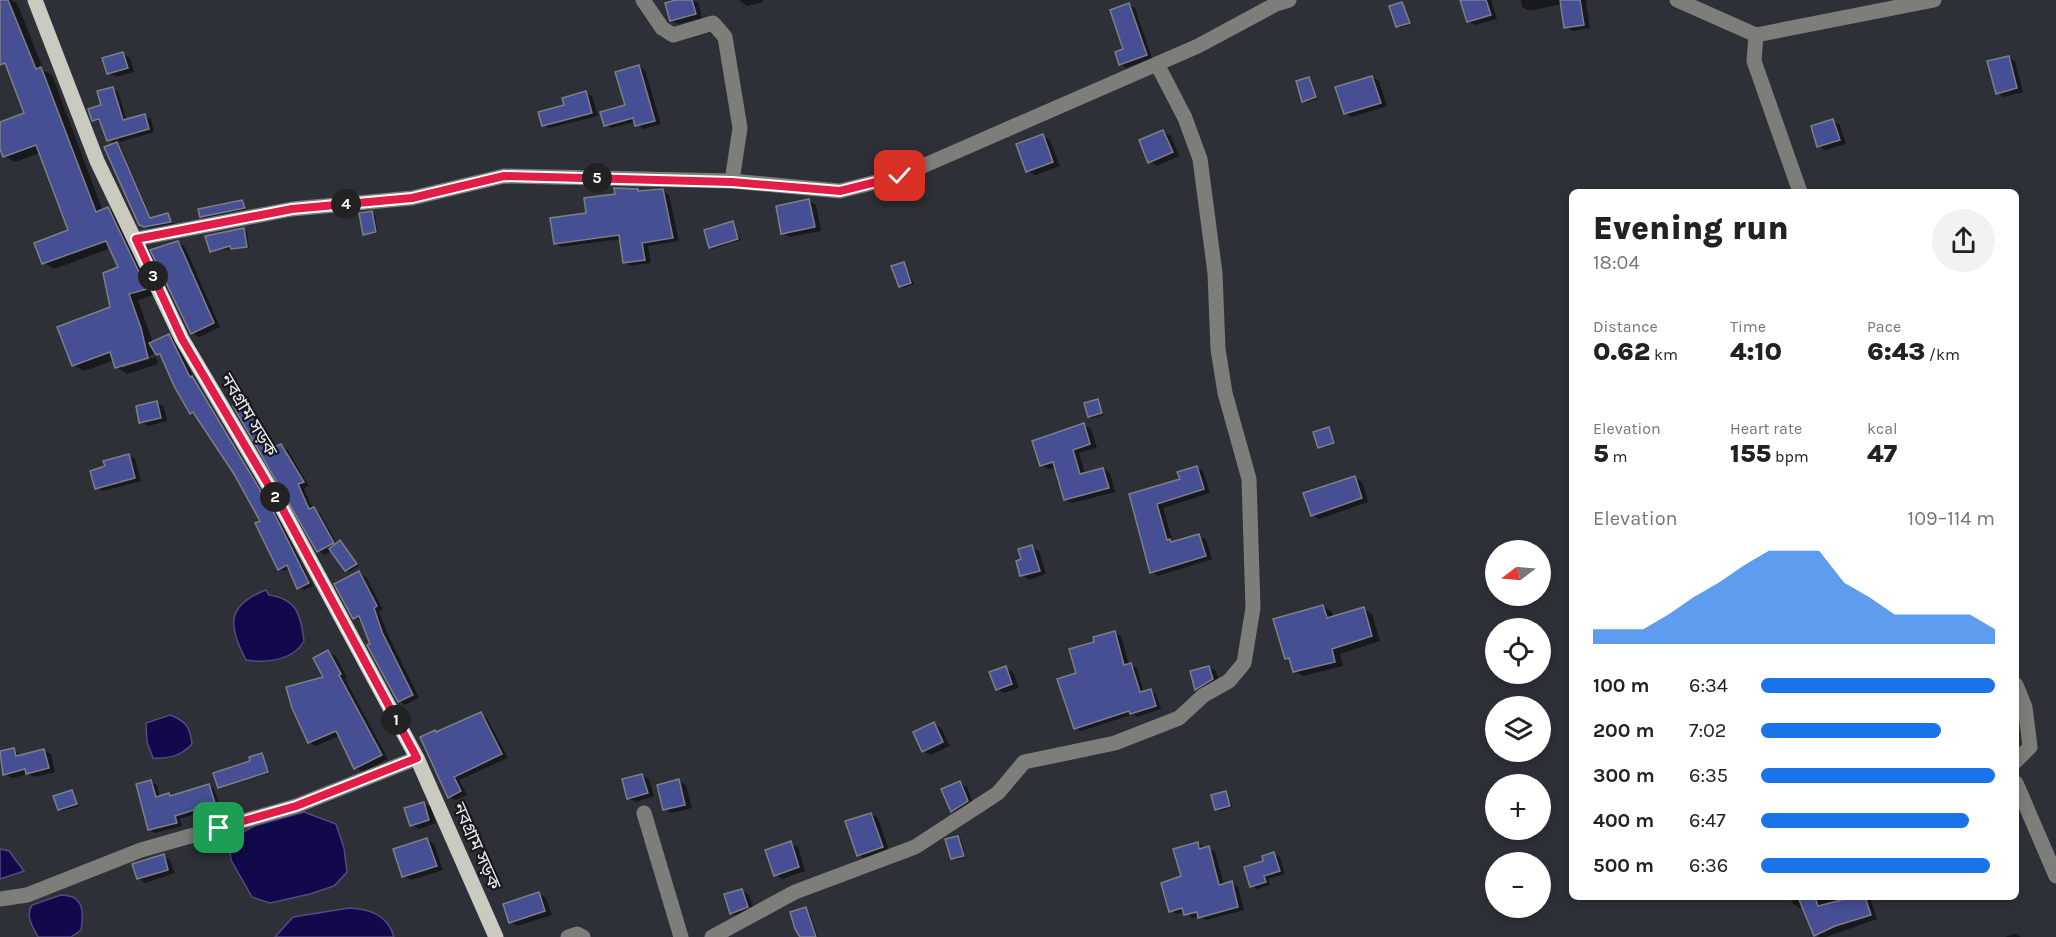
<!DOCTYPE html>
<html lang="en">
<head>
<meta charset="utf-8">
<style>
	body { margin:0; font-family:Karla,"Noto Sans Bengali",sans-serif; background:#f2f2f2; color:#222; height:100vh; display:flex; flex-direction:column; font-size:22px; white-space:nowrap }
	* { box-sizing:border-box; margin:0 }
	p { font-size:20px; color:#767676 }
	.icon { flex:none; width:33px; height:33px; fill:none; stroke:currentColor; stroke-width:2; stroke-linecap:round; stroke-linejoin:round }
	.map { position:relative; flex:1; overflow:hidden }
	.panel { position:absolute; left:1569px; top:189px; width:450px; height:711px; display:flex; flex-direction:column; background:#fff; border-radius:9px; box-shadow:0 3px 9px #0003 }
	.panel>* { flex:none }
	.needle { width:39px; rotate:254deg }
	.tools { position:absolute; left:1485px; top:540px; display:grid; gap:12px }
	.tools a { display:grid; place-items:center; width:66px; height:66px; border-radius:50%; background:#fff; box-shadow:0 3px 9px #0003; font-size:30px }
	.pin { position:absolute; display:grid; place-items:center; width:51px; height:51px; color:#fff; margin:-26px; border-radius:12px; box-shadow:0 3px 9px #0006 }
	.km { position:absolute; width:30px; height:30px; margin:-15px; border-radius:50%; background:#222; color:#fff; font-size:16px; line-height:30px; text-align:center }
	.round { display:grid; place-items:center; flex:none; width:63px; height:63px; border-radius:32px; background:#f2f2f2 }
	.summary { display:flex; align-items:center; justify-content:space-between; height:102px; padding:0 24px }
	h1 { font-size:33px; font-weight:800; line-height:45px }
	.metrics { display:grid; grid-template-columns:repeat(3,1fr); gap:9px; height:102px; padding:6px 24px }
	.metrics div { display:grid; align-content:center }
	.metrics b { font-size:26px; font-weight:800 }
	.metrics small { font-size:16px; font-weight:400 }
	.metrics p { font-size:16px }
	.chart { height:168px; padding:12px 24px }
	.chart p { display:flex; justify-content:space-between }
	.chart svg { width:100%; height:108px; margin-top:6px; fill:#1a73e8; opacity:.7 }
	ul { padding:0 24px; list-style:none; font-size:20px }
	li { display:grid; grid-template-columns:96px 72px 1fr; align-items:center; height:45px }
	li i { height:15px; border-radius:8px; background:#1a73e8 }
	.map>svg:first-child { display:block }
	.water { fill:#11094c; stroke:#524c7d; stroke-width:1.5 }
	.shadow { fill:#0007; fill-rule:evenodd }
	.building { fill:#464e94; stroke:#7d7f88; stroke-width:1.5 }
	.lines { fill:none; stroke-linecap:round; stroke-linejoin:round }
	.minor { stroke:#7d7d79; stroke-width:15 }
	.major { stroke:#cbcac1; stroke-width:15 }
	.route-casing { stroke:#fff; stroke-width:12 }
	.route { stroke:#e11d48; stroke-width:8 }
	.labels { text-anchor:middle; stroke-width:4.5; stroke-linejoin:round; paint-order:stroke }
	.street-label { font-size:18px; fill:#e8eaef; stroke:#17181b }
</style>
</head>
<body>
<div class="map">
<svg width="2056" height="937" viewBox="0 0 2056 937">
	<rect width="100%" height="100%" fill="#2e3038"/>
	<g class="water">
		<path d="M266,590L269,595C297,599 301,615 304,641C293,661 266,663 246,660C228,626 226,605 266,590Z"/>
		<path d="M170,715C186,721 190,727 192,744C181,756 169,759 153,758L147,742L146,723Z"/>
		<polygon points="304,812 336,824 344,848 347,872 334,886 310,894 270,903 252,897 231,860 229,840 254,826"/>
		<polygon points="0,849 9,851 24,871 0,879"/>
		<path d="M61,895C84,895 84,912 81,930L71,937H38C33,927 25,916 32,905Z"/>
		<path d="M349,908C370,909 388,915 394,937H275L293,917Z"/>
	</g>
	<g class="shadow">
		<path d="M0,0H11L17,3L44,71L52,75L103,211L108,209L119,215L157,294L138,300L153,343L169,336L174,339L194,378L278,517L313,586L304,590L299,588L290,568L284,571L279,568L262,521L228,461L196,415L191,413L162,357L155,353L158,364L127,374L117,367L114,360L84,371L73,365L111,308L120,267L111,248L54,269L44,263L70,231L40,153L15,162L4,156L0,144V123L26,114L8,68L0,60ZM154,354L155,357L122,368V365Z"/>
		<polygon points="681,0 698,2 702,18 678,24 671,20"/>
		<polygon points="739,0 763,0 763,2 747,6"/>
		<polygon points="1462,0 1491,0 1497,19 1475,25 1468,21"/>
		<polygon points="1521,0 1586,0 1590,28 1573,31 1566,27 1562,4 1530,11 1522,7"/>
		<polygon points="1402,3 1412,24 1400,28 1397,26"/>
		<polygon points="1129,5 1135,8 1152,58 1126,68 1121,64 1125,50"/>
		<polygon points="123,54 130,58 134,72 116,77 108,73"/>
		<polygon points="2008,57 2015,61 2023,92 2004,97 1997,93"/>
		<polygon points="639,66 645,70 661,124 643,129 635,122 612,128 605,125 627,106"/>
		<polygon points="1372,77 1379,81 1387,106 1352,117 1345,113"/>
		<polygon points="1309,78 1318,99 1307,102 1304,101"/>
		<polygon points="112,88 118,92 127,121 145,116 151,119 154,132 116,143 120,145 152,219 167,214 173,224 149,228 143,226 115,144 108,140 102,123 93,120"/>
		<polygon points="586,93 592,96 598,116 549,128 543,125"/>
		<polygon points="1833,121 1840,125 1846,144 1826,150 1818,146"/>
		<polygon points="1163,132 1171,136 1179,156 1157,166 1150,162"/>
		<polygon points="1043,136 1050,140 1060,166 1035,175 1028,171"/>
		<polygon points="637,190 642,193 662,191 669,195 679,241 648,246 651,263 631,266 624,262 621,239 561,247 555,243"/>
		<polygon points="242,201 247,209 205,218 202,216"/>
		<polygon points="809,201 816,205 821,231 790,237 783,233"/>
		<polygon points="372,213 375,215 378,233 367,235 364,234"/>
		<polygon points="733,223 741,240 713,249 710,247"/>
		<polygon points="244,230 247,231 249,248 211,251"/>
		<polygon points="178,242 185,247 220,327 199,337 192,333"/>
		<polygon points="904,264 914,284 903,288 900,286"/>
		<polygon points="1098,400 1104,415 1092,418 1089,416"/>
		<polygon points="242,402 249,406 276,448 281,446 287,449 309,486 304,488 313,510 320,513 337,544 343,543 359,566 349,572 332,550 325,555 318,551"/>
		<polygon points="157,403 164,407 167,421 148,426 141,422"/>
		<polygon points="1084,425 1091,429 1097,448 1079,453 1085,474 1103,469 1110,473 1115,492 1072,503 1065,499 1056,467 1048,469 1041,465"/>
		<polygon points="1329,429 1336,444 1322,448 1319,447"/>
		<polygon points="129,456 135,459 141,481 103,491 97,488"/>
		<polygon points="1196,467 1203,471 1210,493 1163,508 1173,542 1199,536 1206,540 1212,559 1158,576 1152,572 1131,495 1181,480"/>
		<polygon points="1355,478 1362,482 1368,502 1319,519 1312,515"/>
		<polygon points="1032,547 1039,551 1046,574 1029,580 1022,575 1023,560"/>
		<polygon points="359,573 366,577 383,610 379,612 389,637 419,698 405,705 399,701 362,621 354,618"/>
		<polygon points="1323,606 1332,612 1333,618 1364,609 1372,614 1380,641 1340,654 1343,666 1303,676 1294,671 1291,661 1287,658"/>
		<polygon points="1115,633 1121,636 1129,665 1137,668 1144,693 1151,691 1156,694 1161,709 1137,717 1134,714 1081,731 1075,728 1078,674 1096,643"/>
		<polygon points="328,652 336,656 347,678 345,679 388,759 363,772 356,768 339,736 316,746 309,742 325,678"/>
		<polygon points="1209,667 1216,671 1220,683 1204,693 1197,689"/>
		<polygon points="1006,668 1013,672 1019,688 1004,693 997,689"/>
		<polygon points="481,714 487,718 508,758 459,780 467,795 456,800 450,797 438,733"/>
		<polygon points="934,724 941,728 950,746 930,755 923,751"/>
		<polygon points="13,749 21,756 43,750 51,754 55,772 34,777 28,774 12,778 5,774 0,753"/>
		<polygon points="262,755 270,773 222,788 219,786"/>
		<polygon points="642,775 649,779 654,796 636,802 628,798"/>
		<polygon points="679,781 686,785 692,808 671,813 664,809"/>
		<polygon points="151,782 157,785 160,797 169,795 173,797 209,785 214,789 220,806 180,819 182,826 155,833 149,829"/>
		<polygon points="960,783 967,787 974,805 959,815 952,811"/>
		<polygon points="72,792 79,806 62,811 59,809"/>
		<polygon points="1226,793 1233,807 1220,811 1217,809"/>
		<polygon points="424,803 431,807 436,823 419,829 412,825"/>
		<polygon points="871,814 878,818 889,851 865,859 858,855"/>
		<polygon points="958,837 961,839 966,857 956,860 953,858"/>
		<polygon points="427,839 434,844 443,870 411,880 404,876"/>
		<polygon points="790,843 798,847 805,871 782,879 775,875"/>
		<polygon points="1198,844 1215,852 1224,885 1231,883 1238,887 1244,910 1206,920 1199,916 1192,918 1185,912 1177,914 1170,911"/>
		<polygon points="1274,853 1280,857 1285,874 1268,879 1270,885 1257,889 1251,886 1265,862"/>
		<polygon points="163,855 170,860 175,873 145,883 138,878"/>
		<polygon points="742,891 749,895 754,910 738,917 731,913"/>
		<polygon points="539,894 546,898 552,915 517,926 510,922"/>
		<polygon points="1791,897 1870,897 1877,919 1826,937 1819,937 1815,935 1804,907 1800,908 1793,904"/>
		<polygon points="806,909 809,911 818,937 801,937"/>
		<polygon points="2015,934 2021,937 2005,937"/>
	</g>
	<g class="building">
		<polygon points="0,0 8,0 36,69 41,67 96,212 108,207 147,289 129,294 141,328 148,358 115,368 110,352 72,366 57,327 110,307 103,273 118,267 106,241 42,264 34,243 68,230 36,145 3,157 0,149 0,122 24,113 5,63 0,65"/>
		<polygon points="676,0 692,0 696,14 670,21 665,3"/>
		<polygon points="1460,0 1486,0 1491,15 1467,22"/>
		<polygon points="1560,0 1580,0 1584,25 1564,28"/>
		<polygon points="1402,2 1410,23 1396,27 1389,6"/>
		<polygon points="1129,3 1147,55 1119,65 1115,52 1123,49 1110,10"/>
		<polygon points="123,52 128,68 107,74 102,58"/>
		<polygon points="2009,56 2017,88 1996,94 1987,61"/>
		<polygon points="639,65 655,121 635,126 633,118 604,126 600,112 625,105 615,72"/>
		<polygon points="1372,76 1381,103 1344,114 1335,87"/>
		<polygon points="1309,77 1316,97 1302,102 1296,81"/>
		<polygon points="113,87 123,120 145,114 149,129 107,141 99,119 92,121 88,109 101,105 97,91"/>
		<polygon points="586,91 592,113 542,126 538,112 564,105 562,98"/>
		<polygon points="1833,119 1840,140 1817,147 1811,126"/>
		<polygon points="1163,130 1173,152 1148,163 1139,140"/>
		<polygon points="1043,134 1053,162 1026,172 1016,144"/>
		<polygon points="117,142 150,218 168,213 171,222 144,227 139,225 104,147"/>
		<polygon points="614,188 638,189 638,191 663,189 673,238 642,243 645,260 623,263 619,235 554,244 550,218 586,213 584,198 615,194"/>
		<polygon points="809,199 815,227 781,234 776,206"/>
		<polygon points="242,200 245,208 200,217 198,209"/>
		<polygon points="372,211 376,232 363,235 359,213"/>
		<polygon points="733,221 738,239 709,248 704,230"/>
		<polygon points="244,228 247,247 231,249 230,246 210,252 205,236"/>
		<polygon points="178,241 214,323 191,334 150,250"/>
		<polygon points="904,262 911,283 899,287 891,266"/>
		<polygon points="169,334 190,377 192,376 274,513 309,583 297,589 287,565 278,570 255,523 260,521 234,474 193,412 190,414 174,386 160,354 156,355 149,343"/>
		<polygon points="1098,399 1102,413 1088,417 1084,403"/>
		<polygon points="242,400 273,448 281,444 304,482 298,484 309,509 314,507 334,543 317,552 233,406"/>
		<polygon points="157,401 161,418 139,423 136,406"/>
		<polygon points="1084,423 1090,444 1073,450 1080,474 1103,468 1109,488 1064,500 1053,462 1040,466 1032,441"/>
		<polygon points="1329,427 1334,443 1318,448 1313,432"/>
		<polygon points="129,454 135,478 95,489 90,471 105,466 103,461"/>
		<polygon points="1197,466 1204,489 1157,504 1167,540 1170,539 1171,542 1199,534 1206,556 1150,573 1129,494 1180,479 1177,472"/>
		<polygon points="1355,476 1362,498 1311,516 1303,493"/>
		<polygon points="340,540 357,564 345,571 329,549"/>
		<polygon points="1032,545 1040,571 1020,576 1016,561 1021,559 1018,549"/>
		<polygon points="359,571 377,606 374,608 382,632 413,695 398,702 367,645 370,644 359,616 353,619 334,584"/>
		<polygon points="1323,605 1327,618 1364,607 1372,636 1332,649 1335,662 1293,672 1289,658 1285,659 1273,619"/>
		<polygon points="1115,631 1124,665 1131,663 1140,692 1151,689 1156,706 1130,714 1129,711 1074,729 1057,679 1076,673 1069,649 1094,642 1093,637"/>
		<polygon points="328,650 341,674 339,675 382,755 354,769 336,731 308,743 292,708 286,687 323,677 313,658"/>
		<polygon points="1006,666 1012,684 996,690 989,672"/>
		<polygon points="1209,666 1213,679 1195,690 1190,671"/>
		<polygon points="481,712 502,754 454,777 461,791 448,798 420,737 435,730 436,732"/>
		<polygon points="934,722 943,742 922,752 913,732"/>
		<polygon points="14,748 16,756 44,749 49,768 26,774 25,769 3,775 0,751"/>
		<polygon points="262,753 268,772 218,788 213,773 250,761 249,757"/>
		<polygon points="642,774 648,793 627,799 622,779"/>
		<polygon points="679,779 685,805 663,810 657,785"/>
		<polygon points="151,780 156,797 169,793 170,796 209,784 215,803 175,816 177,823 148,830 136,784"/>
		<polygon points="960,781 968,801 951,812 941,789"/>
		<polygon points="72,790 77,804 58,810 53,796"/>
		<polygon points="1226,791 1230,806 1215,810 1211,795"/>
		<polygon points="424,802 429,820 410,826 404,808"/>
		<polygon points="871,813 883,847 857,856 845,821"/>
		<polygon points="958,836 964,856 951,859 945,839"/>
		<polygon points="427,838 437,866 402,877 393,849"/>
		<polygon points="791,841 799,867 774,876 765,850"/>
		<polygon points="1198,842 1199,849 1209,846 1219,885 1232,881 1238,907 1198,918 1197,912 1184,915 1182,908 1169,912 1161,883 1181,876 1173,849"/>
		<polygon points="1274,852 1280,871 1264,876 1266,882 1250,887 1244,867 1263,861 1262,856"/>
		<polygon points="164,854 168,870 137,879 132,864"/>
		<polygon points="742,889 748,907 730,914 724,894"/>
		<polygon points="539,892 545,911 509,923 503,904"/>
		<polygon points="1798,897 1815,897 1818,906 1853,897 1865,897 1871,915 1835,926 1814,936"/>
		<polygon points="806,907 816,937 800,937 795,929 790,912"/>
	</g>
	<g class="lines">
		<g class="minor">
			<polyline points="643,0 662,28 673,35 713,23 725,37 740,128 732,181"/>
			<polyline points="1677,0 1756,35 1934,0"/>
			<polyline points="1756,35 1754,61 1800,192"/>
			<polyline points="136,239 292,209 412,198 504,176 732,181 840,191 900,176 1198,46 1276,4 1289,0"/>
			<polyline points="2016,685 2025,707 2030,747 2016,761"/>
			<polyline points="2016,783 2056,876"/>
			<polyline points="644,813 681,937"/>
			<polyline points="0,899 27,895 141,850 296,806 417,758"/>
			<polyline points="568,937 577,934 583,937"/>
			<polyline points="712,937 795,892 915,847 998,793 1024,762 1115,743 1179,718 1204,695 1229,681 1244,663 1253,608 1249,479 1225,393 1218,349 1215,273 1200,159 1185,118 1157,64"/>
		</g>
		<polyline class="major" points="35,0 97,161 182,339 282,508 417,758 496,937"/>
	</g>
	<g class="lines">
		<g class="route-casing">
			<polyline id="route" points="219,828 296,806 417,758 282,508 182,339 136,239 292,209 412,198 504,176 732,182 840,191 900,176"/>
		</g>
		<use href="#route" class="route"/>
	</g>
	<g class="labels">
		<g class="street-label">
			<text transform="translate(249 415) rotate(59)" y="6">নবগ্রাম সড়ক</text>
			<text transform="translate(477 846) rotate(66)" y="6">নবগ্রাম সড়ক</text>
		</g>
	</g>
</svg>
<div class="tools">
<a><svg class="needle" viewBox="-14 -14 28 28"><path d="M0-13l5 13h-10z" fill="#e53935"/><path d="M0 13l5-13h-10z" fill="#767676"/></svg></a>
<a><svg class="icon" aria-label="locate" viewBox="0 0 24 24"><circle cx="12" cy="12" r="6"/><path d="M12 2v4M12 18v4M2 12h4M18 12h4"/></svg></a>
<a><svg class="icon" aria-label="layers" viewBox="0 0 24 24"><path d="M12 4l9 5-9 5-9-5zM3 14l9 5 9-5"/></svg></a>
<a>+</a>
<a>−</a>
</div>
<div class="pin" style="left:219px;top:828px;background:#1e9e55"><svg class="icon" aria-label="arrive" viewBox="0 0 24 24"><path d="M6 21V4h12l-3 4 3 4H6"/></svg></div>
<div class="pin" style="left:900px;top:176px;background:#d93025"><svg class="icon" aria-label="check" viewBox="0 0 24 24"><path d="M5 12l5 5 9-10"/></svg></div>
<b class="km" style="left:396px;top:720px">1</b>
<b class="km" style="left:275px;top:497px">2</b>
<b class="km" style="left:153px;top:276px">3</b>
<b class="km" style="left:346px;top:204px">4</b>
<b class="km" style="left:597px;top:178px">5</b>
<section class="panel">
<div class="summary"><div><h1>Evening run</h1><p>18:04</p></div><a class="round"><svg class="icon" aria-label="share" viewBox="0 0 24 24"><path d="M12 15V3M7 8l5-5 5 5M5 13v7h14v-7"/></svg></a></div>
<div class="metrics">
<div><p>Distance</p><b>0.62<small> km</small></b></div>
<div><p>Time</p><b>4:10</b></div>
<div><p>Pace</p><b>6:43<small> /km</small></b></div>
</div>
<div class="metrics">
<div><p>Elevation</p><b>5<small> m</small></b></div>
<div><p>Heart rate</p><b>155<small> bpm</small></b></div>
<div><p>kcal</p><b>47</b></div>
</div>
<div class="chart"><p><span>Elevation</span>109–114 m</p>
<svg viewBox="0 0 160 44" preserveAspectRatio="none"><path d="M0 44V38L10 38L20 38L30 32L40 25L50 19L60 12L70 6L80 6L90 6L100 19L110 25L120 32L130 32L140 32L150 32L160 38V44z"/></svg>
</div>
<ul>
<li><b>100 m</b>6:34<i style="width:100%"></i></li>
<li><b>200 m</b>7:02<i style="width:77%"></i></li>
<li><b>300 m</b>6:35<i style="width:100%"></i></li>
<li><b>400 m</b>6:47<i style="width:89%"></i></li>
<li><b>500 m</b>6:36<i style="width:98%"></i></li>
</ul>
</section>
</div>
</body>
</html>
